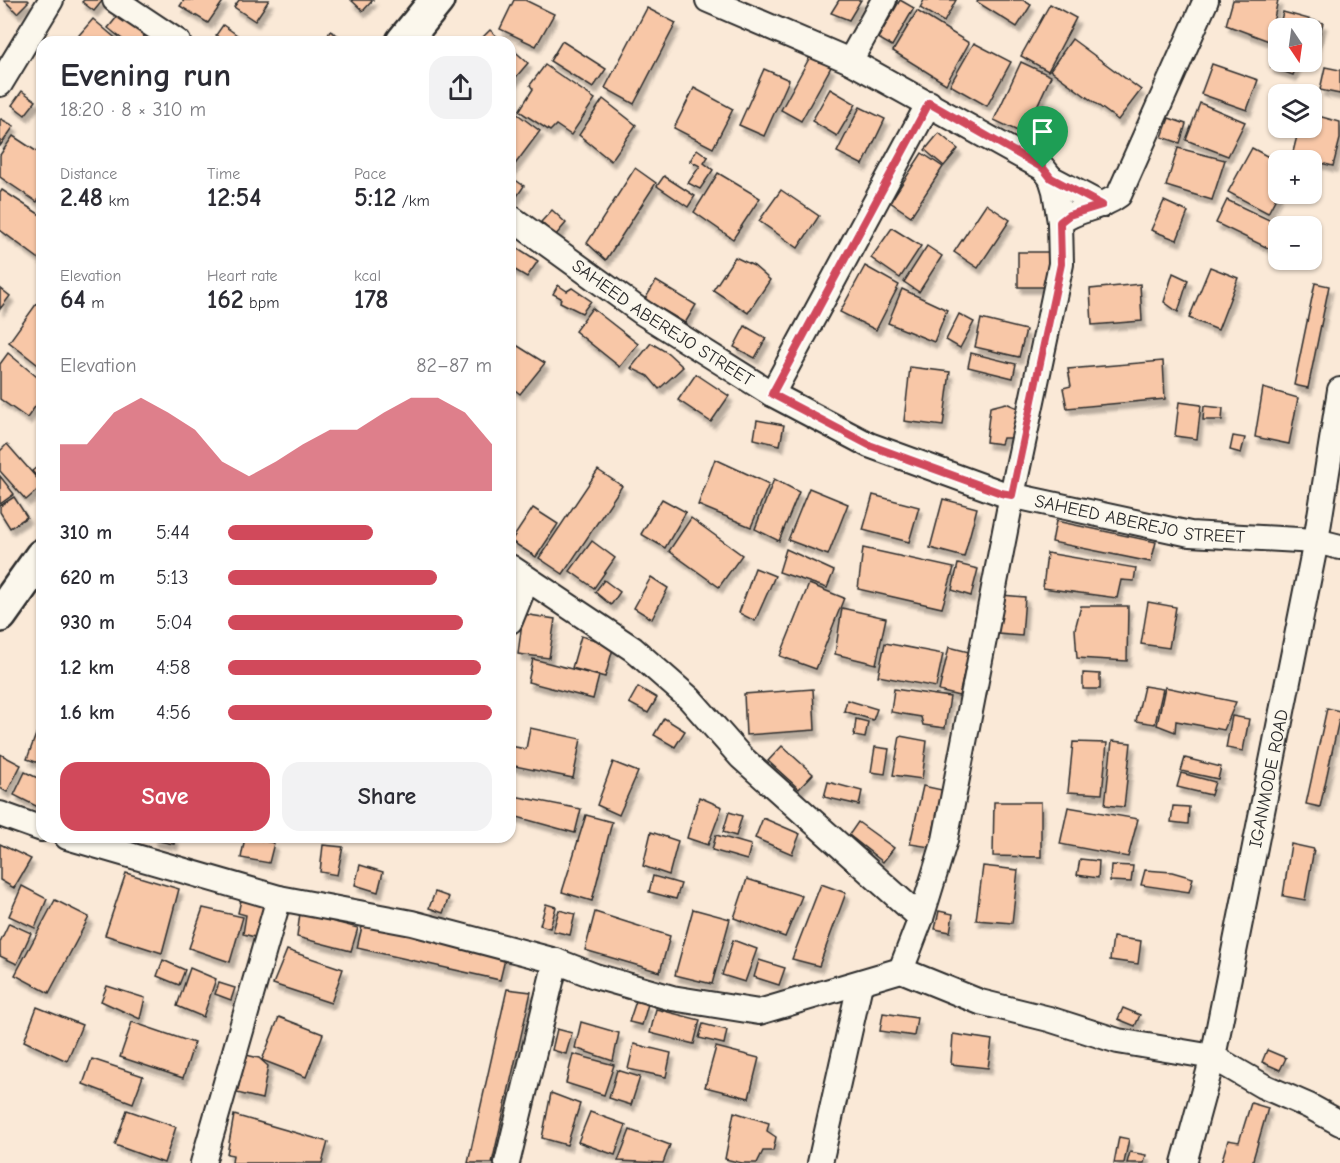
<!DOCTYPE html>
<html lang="en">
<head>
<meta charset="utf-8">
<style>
	body { margin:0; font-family:"Comic Neue",sans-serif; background:#f2f2f3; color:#2b2b33; height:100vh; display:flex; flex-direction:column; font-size:22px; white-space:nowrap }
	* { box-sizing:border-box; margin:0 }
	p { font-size:20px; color:#7c7c81 }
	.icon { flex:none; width:33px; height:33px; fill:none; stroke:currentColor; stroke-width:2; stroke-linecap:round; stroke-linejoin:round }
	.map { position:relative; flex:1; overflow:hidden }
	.details { position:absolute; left:36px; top:36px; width:480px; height:807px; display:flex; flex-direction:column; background:#fff; border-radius:18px; box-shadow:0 2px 4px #0004 }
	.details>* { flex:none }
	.needle { width:39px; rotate:167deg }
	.buttons { position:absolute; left:1268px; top:18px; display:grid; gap:12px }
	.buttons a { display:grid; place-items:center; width:54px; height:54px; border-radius:12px; background:#fff; box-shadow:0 2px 4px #0004; font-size:30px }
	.pin { position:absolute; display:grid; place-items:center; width:51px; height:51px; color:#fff; margin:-62px -26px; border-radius:50% 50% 50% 0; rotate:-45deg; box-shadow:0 0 6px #0007 }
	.pin .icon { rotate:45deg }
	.round { display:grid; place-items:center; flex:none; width:63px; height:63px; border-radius:18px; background:#f2f2f3 }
	.head { display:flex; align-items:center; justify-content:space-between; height:102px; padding:0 24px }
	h1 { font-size:33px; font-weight:800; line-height:45px }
	.metrics { display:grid; grid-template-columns:repeat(3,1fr); gap:9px; height:102px; padding:6px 24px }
	.metrics div { display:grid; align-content:center }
	.metrics b { font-size:26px; font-weight:800 }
	.metrics small { font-size:16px; font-weight:400 }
	.metrics p { font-size:16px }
	.chart { height:168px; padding:12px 24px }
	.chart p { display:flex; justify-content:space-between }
	.chart svg { width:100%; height:108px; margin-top:6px; fill:#d1495b; opacity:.7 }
	.primary-button { display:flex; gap:12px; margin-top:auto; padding:12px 24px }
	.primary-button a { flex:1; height:69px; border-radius:18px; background:#d1495b; color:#fff; font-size:24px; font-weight:800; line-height:69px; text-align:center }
	.primary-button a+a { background:#f2f2f3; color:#2b2b33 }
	ul { padding:0 24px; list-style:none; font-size:20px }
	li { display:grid; grid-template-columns:96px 72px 1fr; align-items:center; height:45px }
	li i { height:15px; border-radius:8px; background:#d1495b }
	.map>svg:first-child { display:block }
	.building { fill:#f8c7a7; stroke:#2b2b2b; stroke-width:1.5; filter:url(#shadow) }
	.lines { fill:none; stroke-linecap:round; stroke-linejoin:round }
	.street-casing { stroke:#2b2b2b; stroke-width:28 }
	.secondary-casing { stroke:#2b2b2b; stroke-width:38 }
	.street { stroke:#fbf7ec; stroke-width:24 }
	.secondary { stroke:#fbf7ec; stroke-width:33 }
	.route-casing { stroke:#fff; stroke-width:12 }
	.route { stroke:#d1495b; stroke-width:8 }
	.labels { text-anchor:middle; stroke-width:6; stroke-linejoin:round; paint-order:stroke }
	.street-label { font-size:18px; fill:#2b2b2b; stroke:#fbf7ec }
</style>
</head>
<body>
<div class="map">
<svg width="1340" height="1163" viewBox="0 0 1340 1163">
	<defs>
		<filter id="shadow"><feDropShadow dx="3.5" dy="6" stdDeviation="1.5" flood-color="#0004"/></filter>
	</defs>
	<rect width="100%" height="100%" fill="#fae9d7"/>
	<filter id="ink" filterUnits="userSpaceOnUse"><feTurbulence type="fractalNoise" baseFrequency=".0167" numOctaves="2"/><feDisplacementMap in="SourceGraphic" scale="12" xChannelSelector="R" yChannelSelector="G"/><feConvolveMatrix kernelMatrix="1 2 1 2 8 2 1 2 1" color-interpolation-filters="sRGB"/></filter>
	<g filter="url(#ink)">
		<g class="building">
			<polygon points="4,0 28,0 29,1 17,13"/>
			<polygon points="84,0 103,0 94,11 82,2"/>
			<polygon points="184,0 224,0 208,23 180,6"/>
			<polygon points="239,0 269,0 255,21 234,7"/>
			<polygon points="351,0 373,0 363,11"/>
			<polygon points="514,0 525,0 554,14 536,46 500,29"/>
			<polygon points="839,0 861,0 849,20 831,13"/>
			<polygon points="900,0 914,8 892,46 878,38"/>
			<polygon points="924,0 956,0 944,22 920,8"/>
			<polygon points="978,0 1023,0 1031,5 1017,27 977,2"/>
			<polygon points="1233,0 1278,0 1269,41 1226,25"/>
			<polygon points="1050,4 1076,18 1048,71 1021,56"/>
			<polygon points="647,8 676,23 634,104 605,88"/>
			<polygon points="917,11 969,43 946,84 893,51"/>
			<polygon points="121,12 147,32 140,42 126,42 108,28"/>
			<polygon points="1283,12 1323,23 1311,62 1311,28 1279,28"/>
			<polygon points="93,19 120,42 73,42"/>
			<polygon points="223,25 247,42 225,42 216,35"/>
			<polygon points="490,30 503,42 478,42"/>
			<polygon points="330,31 350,42 325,42"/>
			<polygon points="1278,35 1278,62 1298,62 1293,75 1271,67"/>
			<polygon points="1072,39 1141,90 1118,120 1050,70"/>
			<polygon points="562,41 606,69 593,88 550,61"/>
			<polygon points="974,43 1011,62 987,106 950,85"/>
			<polygon points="510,47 528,63 510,84"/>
			<polygon points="811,55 831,67 801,121 781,110"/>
			<polygon points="1021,62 1051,76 1024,134 994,120"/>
			<polygon points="1212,64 1258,80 1247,110 1201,94"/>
			<polygon points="545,65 595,99 571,135 556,125 550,131 519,111 533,89 530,85"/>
			<polygon points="1325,67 1340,70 1340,94 1320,90"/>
			<polygon points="764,69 789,80 764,136 739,125"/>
			<polygon points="694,88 733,109 713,148 674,128"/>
			<polygon points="830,89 856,104 837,136 812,121"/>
			<polygon points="22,91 36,101 25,115 12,105"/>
			<polygon points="603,99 636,125 611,161 579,135"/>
			<polygon points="1200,103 1245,122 1228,156 1186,140"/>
			<polygon points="860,107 885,119 863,165 837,152"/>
			<polygon points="516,113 540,131 510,171 510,121"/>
			<polygon points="1311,114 1340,122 1340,139 1333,166 1292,156 1299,128 1311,128"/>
			<polygon points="1169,118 1186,124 1180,143 1162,137"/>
			<polygon points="1,119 14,126 0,146 0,120"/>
			<polygon points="939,133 958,149 944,166 925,150"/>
			<polygon points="13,136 42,155 42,194 37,202 0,177 0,155"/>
			<polygon points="1178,148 1225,160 1212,200 1166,186"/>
			<polygon points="1252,148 1278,162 1278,194 1268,213 1228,192"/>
			<polygon points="697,149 708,157 704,163 713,170 700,189 688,183 700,166 690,161"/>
			<polygon points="922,153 943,167 911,216 890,202"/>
			<polygon points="635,168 656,183 606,260 587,243"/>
			<polygon points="718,173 760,198 733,239 694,212"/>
			<polygon points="664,176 695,196 688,207 657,186"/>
			<polygon points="511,177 524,186 511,205 510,178"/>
			<polygon points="2,190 42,216 42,261 0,230 0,193"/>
			<polygon points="781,190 819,216 798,248 759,221"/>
			<polygon points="1227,200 1282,226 1278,226 1278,237 1272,250 1216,223"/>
			<polygon points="1164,201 1188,212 1177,240 1151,230"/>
			<polygon points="986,204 1010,220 978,268 954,252"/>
			<polygon points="552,210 566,223 555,236 541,222"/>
			<polygon points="892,228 921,246 900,278 871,258"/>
			<polygon points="510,243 538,261 527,277 510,267"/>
			<polygon points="927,246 942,256 919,292 904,282"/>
			<rect x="1018" y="252" width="33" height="35"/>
			<polygon points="735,257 754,266 770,280 748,313 713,290"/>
			<polygon points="865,266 899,285 876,330 840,312"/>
			<polygon points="1210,267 1238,278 1218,330 1189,318"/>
			<polygon points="1173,273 1188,280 1178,312 1164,302"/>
			<polygon points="656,281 696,305 685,323 645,299"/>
			<polygon points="1315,283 1329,286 1308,388 1294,385"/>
			<polygon points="1140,284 1142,321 1092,325 1090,289"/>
			<polygon points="558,285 567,291 572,288 591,301 582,313 560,302 561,298 553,294"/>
			<polygon points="0,288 10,296 0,309"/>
			<polygon points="902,289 947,310 934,342 888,323"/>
			<polygon points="42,296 42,368 9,342"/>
			<polygon points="592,308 638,344 620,367 575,331"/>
			<polygon points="959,314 974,322 960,348 946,340"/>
			<polygon points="981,319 1026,330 1019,357 975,347"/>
			<polygon points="745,326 766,338 755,358 734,347"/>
			<polygon points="510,341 545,363 520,394 510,386"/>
			<polygon points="651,343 668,353 683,367 659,389 648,376 631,368"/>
			<polygon points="8,353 42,381 42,397 27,418 0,399 0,364"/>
			<polygon points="971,353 1016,364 1013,378 968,367"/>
			<polygon points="1163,361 1165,399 1067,408 1063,388 1071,386 1068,369"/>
			<polygon points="910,367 950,372 943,426 904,421"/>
			<polygon points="696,374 729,396 711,422 678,400"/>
			<polygon points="1263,388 1298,398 1289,444 1255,437"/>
			<polygon points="1179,402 1201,405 1197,439 1175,436"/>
			<polygon points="1006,403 1020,409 1016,438 1003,438 1001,444 986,442 990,407"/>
			<polygon points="1204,406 1223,408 1222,420 1203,420"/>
			<polygon points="757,420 784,425 780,445 754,439"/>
			<polygon points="1233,436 1245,438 1241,453 1230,450"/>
			<polygon points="7,444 42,484 42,486 26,500 0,471 0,451"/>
			<polygon points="715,459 769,484 751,527 698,505"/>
			<polygon points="42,463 42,483 32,471"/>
			<polygon points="598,470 622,486 563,574 539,558"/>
			<polygon points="0,476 14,494 0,504"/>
			<polygon points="774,479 799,492 779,541 755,529"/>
			<polygon points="809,488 848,504 828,555 788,540"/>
			<polygon points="873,495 919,507 909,542 863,530"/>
			<polygon points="14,497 27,517 10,528 0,512 0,506"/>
			<polygon points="662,499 686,512 665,548 641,534"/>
			<polygon points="943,499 977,508 964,557 930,548"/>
			<polygon points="533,508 558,524 536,557 511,541"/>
			<polygon points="691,518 742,555 719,587 669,551"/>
			<polygon points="1056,521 1156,542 1151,562 1052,542"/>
			<polygon points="592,541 615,558 594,588 570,571"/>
			<polygon points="863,548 954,568 942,608 858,589"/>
			<polygon points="786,549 834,571 827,588 779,572"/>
			<polygon points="1047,553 1136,568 1134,581 1121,580 1117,598 1043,588"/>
			<polygon points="958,564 978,569 971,596 952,590"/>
			<polygon points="755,568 775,576 755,621 739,613"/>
			<polygon points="651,577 668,588 652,619 634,608"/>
			<polygon points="604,580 620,592 611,605 595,592"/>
			<polygon points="809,584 844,598 816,669 780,656"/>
			<polygon points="1001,595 1025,597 1022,636 998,634"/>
			<polygon points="1148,602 1176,607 1169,648 1141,644"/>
			<polygon points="1081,606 1128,606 1127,661 1077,658 1075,629"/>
			<polygon points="842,608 886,618 876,664 835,654"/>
			<polygon points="523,614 555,619 549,658 518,654"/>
			<polygon points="581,636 614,645 605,677 572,668"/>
			<polygon points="885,643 943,654 936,687 878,676"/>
			<polygon points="949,647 969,652 959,696 939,691"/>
			<polygon points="533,659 599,676 593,699 528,682"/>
			<polygon points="1083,673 1100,674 1100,689 1083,689"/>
			<polygon points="1144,686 1163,689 1155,724 1136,721"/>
			<polygon points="638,687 657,698 648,713 629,703"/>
			<polygon points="1165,687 1236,702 1224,730 1176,721 1175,732 1157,725"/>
			<polygon points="813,689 815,730 746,735 744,694"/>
			<polygon points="894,689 950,697 945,728 923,725 921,717 891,712"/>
			<polygon points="847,700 877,709 873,720 844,711"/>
			<polygon points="1327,708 1340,711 1340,715 1320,807 1306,804"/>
			<polygon points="1232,716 1249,719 1243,751 1226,748"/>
			<polygon points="42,718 42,750 38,756 42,758 42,764 27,759"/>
			<polygon points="664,718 685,731 675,747 654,735"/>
			<polygon points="856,719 868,722 865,738 854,736"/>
			<polygon points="530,728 581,739 573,778 510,765 510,746 526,749"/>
			<polygon points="900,736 927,741 922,779 893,775"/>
			<polygon points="1112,741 1131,743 1124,807 1105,805"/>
			<polygon points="1073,742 1107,743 1102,794 1068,792"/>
			<polygon points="782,746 813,774 799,789 768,761"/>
			<polygon points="875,747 889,749 885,774 871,772"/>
			<polygon points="0,754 21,765 7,792 0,788"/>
			<polygon points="1185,758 1221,767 1218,779 1181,771"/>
			<polygon points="613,762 638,772 619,815 597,805"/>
			<polygon points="25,772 42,780 42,809 14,795"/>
			<polygon points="1181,773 1215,782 1211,795 1177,787"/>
			<polygon points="828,782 862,791 859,805 824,797"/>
			<polygon points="923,786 942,790 930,847 910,844"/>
			<polygon points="514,796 581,809 575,833 510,815 510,807"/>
			<polygon points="699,797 722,807 708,845 687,838"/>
			<polygon points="994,802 1041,802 1041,857 993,856"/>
			<polygon points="1173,806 1189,807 1188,824 1171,822"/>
			<polygon points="1068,807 1138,819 1128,857 1060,844"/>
			<polygon points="729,812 742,816 736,836 723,832"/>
			<polygon points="586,815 612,822 592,901 562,892"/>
			<polygon points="763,818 800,834 792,854 755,838"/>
			<polygon points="858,822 894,848 883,862 849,835"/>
			<polygon points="651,832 678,841 669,875 643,866"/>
			<polygon points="716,835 751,845 747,860 712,850"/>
			<polygon points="154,837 175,837 174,844 153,840"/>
			<polygon points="245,837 274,843 269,863 241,858"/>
			<polygon points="0,844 31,859 14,888 0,880"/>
			<polygon points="1291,844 1314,849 1305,900 1283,896"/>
			<polygon points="323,845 343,847 337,875 320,872"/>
			<polygon points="1080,859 1099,861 1098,878 1077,875"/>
			<polygon points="360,865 383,872 378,892 355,885"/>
			<polygon points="1111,865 1133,866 1131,882 1110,881"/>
			<polygon points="983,866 1018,870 1012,923 976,920"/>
			<polygon points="1145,870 1172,872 1193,878 1189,892 1141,885"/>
			<polygon points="126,873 179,889 162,953 105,935"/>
			<polygon points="653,876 681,884 676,899 649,892"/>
			<polygon points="747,879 802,896 785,937 734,918"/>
			<polygon points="821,884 846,893 819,966 792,959"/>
			<polygon points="22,886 47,899 35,928 9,916"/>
			<polygon points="435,892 449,897 443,913 429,908"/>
			<polygon points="55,900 89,917 49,993 15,975"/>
			<polygon points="241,900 266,907 255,937 243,934 246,915 238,913"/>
			<polygon points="546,904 556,907 550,928 540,925"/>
			<polygon points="203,908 243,917 230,962 189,948"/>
			<polygon points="693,909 730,919 712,984 675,975"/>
			<polygon points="559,910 575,914 570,935 553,931"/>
			<polygon points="939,911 953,914 950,932 935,929"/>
			<polygon points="595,912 670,936 660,972 585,950"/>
			<polygon points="300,913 358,928 351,951 297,937"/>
			<polygon points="363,922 506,955 500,980 357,948"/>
			<polygon points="9,923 31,933 17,964 0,956 0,942"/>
			<polygon points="1113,937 1141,941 1138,964 1110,960"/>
			<polygon points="733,940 757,949 745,982 722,975"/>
			<polygon points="287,950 343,969 331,1003 273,984"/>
			<polygon points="163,960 185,970 179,985 157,976"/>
			<polygon points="759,960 785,968 779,985 754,977"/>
			<polygon points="190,968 216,979 203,1017 177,1006"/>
			<polygon points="219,983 235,988 231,1000 215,994"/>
			<polygon points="107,986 145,998 140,1019 101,1001"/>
			<polygon points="507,989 531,992 492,1163 468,1163"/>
			<polygon points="636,1001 648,1004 642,1025 629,1022"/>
			<polygon points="37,1007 82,1025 67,1061 24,1041"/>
			<polygon points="1123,1008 1140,1015 1135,1026 1118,1019"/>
			<polygon points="656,1009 700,1020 694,1044 650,1033"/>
			<polygon points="883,1013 917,1018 914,1036 880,1031"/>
			<polygon points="279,1017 323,1034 306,1077 262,1060"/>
			<polygon points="132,1022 194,1043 183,1078 120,1057"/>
			<polygon points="581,1022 619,1033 613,1061 575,1048"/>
			<polygon points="703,1024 727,1030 724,1044 699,1038"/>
			<polygon points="557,1029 572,1033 566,1054 552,1050"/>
			<polygon points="953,1034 992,1040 988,1068 951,1064"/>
			<polygon points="634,1044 671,1053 666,1077 628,1069"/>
			<polygon points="716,1047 759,1058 749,1098 705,1087"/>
			<polygon points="1267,1050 1286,1058 1280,1070 1262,1062"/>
			<polygon points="573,1054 614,1065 604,1095 566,1083"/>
			<polygon points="246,1055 259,1058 268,1066 262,1099 237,1093"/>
			<polygon points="92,1059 143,1076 133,1103 83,1084"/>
			<polygon points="617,1070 640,1077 631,1105 609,1098"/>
			<polygon points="551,1093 580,1104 567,1145 542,1138"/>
			<polygon points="1251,1103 1268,1108 1252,1163 1221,1163 1228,1140 1239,1142"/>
			<polygon points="127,1110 176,1127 164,1163 115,1145"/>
			<polygon points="590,1112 626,1125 615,1155 578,1142"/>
			<polygon points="734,1112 769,1123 767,1131 776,1137 773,1151 763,1151 757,1163 742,1163 725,1159"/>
			<polygon points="234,1115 328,1142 322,1163 232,1163 233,1155 227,1154"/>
			<polygon points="630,1130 670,1145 663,1163 618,1161"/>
			<polygon points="1119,1137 1129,1139 1124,1163 1114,1163"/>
			<polygon points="1130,1152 1146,1155 1144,1163 1127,1163"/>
		</g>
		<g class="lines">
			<g class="street-casing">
				<g id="street">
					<polyline points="115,0 178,42"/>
					<polyline points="708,0 850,61 1043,168 1051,178 1055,191 1060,222 1061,264 1012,495 945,840 921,918 901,970"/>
					<polyline points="850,61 884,0"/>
					<polyline points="0,84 51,0"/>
					<polyline points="1051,178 1102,205"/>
					<path id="s1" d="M510,217L643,313L772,394L869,445L1001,493L1190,534L1316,541L1340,547"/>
					<path d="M1060,222C1078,208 1101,209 1119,195L1206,0"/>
					<polyline points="772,394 929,103"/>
					<polyline points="510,567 633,649 690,699 741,757 921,918"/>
					<polyline points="510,621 527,579"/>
					<polyline points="0,814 42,829"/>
					<polyline points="67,837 279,898 412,923 556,961 595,976 672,998 759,1012 901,970 980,1002 1049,1019 1118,1041 1213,1057 1263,1086 1309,1106 1340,1123"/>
					<polyline points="203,1163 279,898"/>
					<polyline points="507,1163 556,961"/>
					<polyline points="820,1163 860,984"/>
					<path id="s2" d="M1184,1163L1213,1057L1316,541L1340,390"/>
				</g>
			</g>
			<g class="secondary-casing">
				<g id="secondary">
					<polyline points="403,42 437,0"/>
					<polyline points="0,615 42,556"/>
				</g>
			</g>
			<use href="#street" class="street"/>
			<use href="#secondary" class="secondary"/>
		</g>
	</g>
	<g class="lines" filter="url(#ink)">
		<g class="route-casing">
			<polygon id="route" points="929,103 1043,168 1051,178 1102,205 1069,215 1060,222 1061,264 1012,495 1001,493 869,445 772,394"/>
		</g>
		<use href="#route" class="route"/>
	</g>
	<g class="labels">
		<g class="street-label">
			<text dy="6" stroke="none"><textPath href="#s1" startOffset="186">SAHEED ABEREJO STREET</textPath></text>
			<text dy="6" stroke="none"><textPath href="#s1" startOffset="708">SAHEED ABEREJO STREET</textPath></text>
			<text dy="6" stroke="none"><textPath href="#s2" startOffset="394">IGANMODE ROAD</textPath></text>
		</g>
	</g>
</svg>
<div class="buttons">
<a><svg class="needle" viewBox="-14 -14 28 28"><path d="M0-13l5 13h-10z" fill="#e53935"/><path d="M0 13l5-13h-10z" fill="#7c7c81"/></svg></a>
<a><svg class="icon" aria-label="layers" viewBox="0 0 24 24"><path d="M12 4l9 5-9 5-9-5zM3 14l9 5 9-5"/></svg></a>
<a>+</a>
<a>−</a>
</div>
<div class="pin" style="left:1043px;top:168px;background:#1e9e55"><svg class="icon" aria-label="arrive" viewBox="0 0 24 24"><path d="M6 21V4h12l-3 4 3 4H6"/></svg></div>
<section class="details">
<div class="head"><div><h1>Evening run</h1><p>18:20 · 8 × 310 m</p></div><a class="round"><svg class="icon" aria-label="share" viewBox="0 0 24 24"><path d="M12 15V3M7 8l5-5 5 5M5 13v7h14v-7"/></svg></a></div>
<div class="metrics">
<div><p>Distance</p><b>2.48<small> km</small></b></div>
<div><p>Time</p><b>12:54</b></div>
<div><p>Pace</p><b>5:12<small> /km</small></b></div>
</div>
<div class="metrics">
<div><p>Elevation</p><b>64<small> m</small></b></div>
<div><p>Heart rate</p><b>162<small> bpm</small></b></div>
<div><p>kcal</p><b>178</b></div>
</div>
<div class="chart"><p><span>Elevation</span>82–87 m</p>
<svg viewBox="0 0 160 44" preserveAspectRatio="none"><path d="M0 44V25L10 25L20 12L30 6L40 12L50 19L60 32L70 38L80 32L90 25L100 19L110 19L120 12L130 6L140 6L150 12L160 25V44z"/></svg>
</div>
<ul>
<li><b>310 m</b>5:44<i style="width:55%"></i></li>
<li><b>620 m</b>5:13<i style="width:79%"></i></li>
<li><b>930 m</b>5:04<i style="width:89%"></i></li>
<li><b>1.2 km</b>4:58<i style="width:96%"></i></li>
<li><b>1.6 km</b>4:56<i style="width:100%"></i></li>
</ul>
<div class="primary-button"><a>Save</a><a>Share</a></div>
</section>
</div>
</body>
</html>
